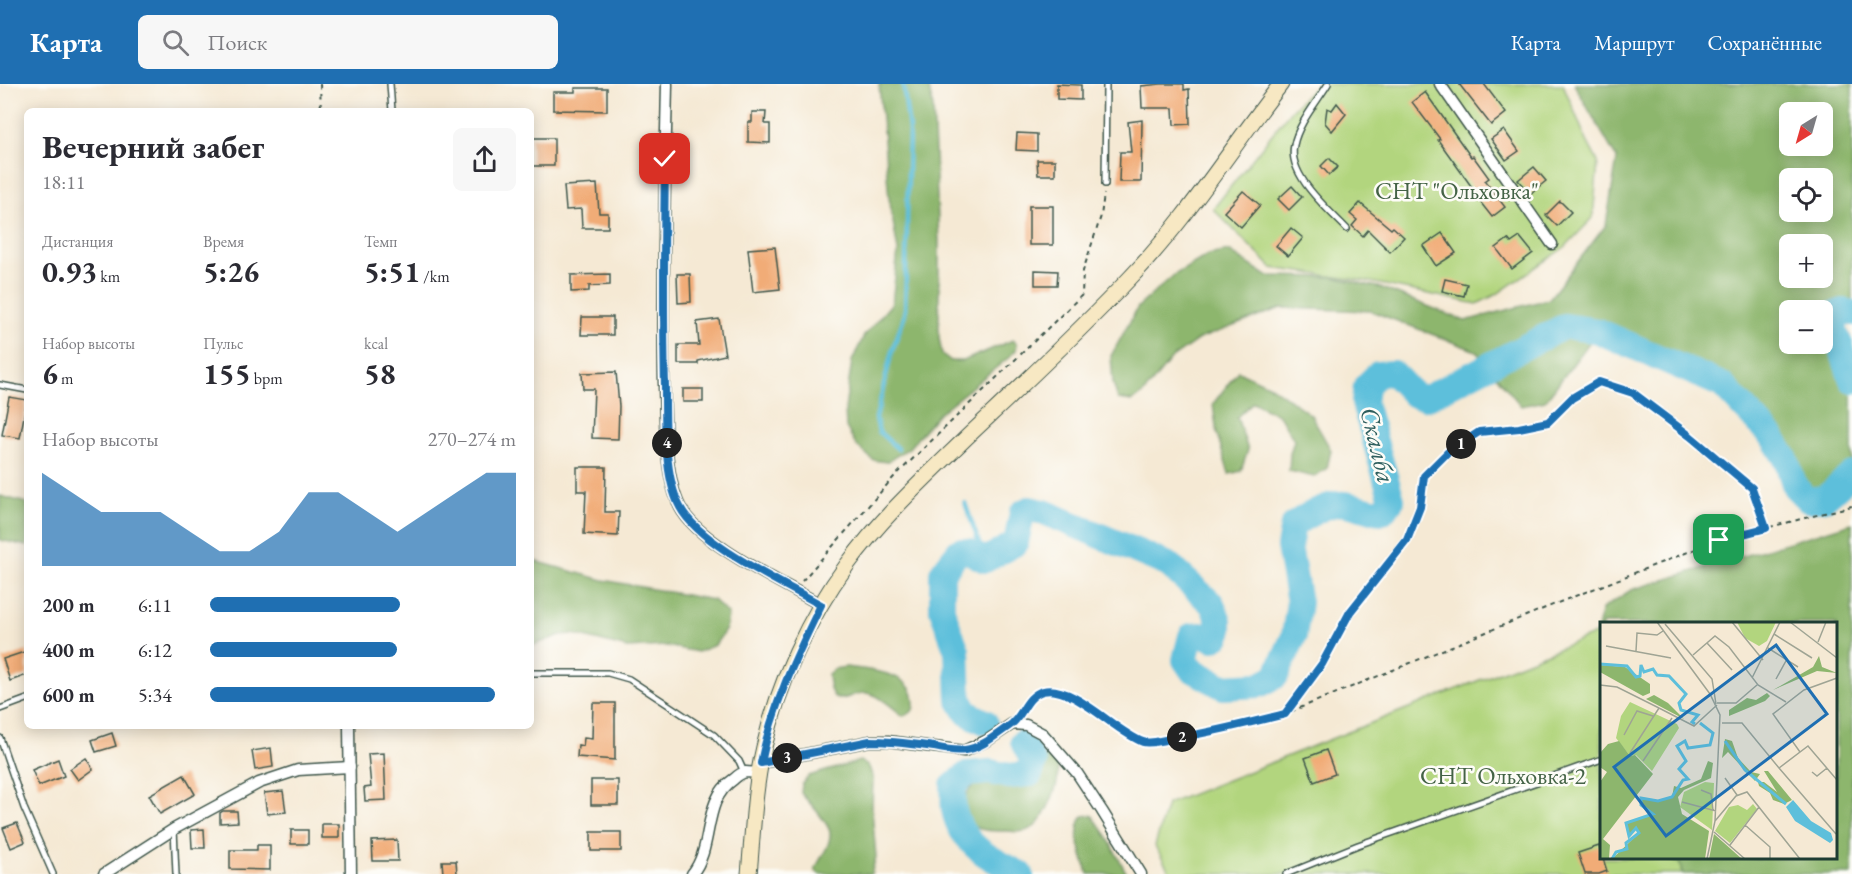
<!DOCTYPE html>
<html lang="ru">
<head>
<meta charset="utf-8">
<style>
	body { margin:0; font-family:"EB Garamond",serif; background:#f7f7f7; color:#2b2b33; height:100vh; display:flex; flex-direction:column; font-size:22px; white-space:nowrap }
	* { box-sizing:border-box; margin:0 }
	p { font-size:20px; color:#7c7c81 }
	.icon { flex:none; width:33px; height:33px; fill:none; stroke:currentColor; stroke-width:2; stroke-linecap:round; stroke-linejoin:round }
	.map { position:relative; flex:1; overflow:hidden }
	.panel { position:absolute; left:24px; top:24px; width:510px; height:621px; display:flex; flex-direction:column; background:#fff; border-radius:9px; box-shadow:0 3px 15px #0003 }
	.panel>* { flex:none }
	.needle { width:39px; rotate:217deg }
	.controls { position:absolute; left:1779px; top:18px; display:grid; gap:12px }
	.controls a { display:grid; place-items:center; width:54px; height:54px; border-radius:9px; background:#fff; box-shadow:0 3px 15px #0003; font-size:30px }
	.pin { position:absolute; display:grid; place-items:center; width:51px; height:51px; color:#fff; margin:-26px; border-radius:12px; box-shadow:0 3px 9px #0006 }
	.km { position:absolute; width:30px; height:30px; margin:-15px; border-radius:50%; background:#222; color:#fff; font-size:16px; line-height:30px; text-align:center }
	.round { display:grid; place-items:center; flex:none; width:63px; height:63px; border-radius:9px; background:#f7f7f7 }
	.summary { display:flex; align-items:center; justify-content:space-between; height:102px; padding:0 18px }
	h1 { font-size:33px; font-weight:700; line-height:45px }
	.stats { display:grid; grid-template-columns:repeat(3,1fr); gap:9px; height:102px; padding:6px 18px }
	.stats div { display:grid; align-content:center }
	.stats b { font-size:30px; font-weight:700 }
	.stats small { font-size:16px; font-weight:400 }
	.stats p { font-size:16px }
	.chart { height:168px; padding:12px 18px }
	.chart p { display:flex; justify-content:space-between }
	.chart svg { width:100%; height:108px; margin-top:6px; fill:#1f6fb2; opacity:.7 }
	ul { padding:0 18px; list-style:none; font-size:20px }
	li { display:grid; grid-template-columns:96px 72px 1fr; align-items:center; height:45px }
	li i { height:15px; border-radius:8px; background:#1f6fb2 }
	header { display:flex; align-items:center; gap:36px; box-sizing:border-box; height:84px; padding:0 30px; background:#1f6fb2; color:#fff }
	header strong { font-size:28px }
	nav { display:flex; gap:33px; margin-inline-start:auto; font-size:21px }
	.search { width:420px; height:54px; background:#f7f7f7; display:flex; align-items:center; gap:15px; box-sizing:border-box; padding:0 21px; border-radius:9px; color:#7c7c81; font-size:22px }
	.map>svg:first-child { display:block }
	.green { fill:#b2d57e; stroke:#688959; stroke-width:1.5 }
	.forest { fill:#8db66d; stroke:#567a50; stroke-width:1.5; fill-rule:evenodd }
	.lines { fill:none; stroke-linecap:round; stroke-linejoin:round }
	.stream { stroke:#5dbfdb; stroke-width:4.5 }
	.river { stroke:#5dbfdb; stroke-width:26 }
	.building { fill:#f1ac77 }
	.lane-casing { stroke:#3f574c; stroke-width:8 }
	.street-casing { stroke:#3f574c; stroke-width:13 }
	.secondary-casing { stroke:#3f574c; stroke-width:17 }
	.path { stroke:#3f574c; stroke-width:2; stroke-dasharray:4.5 4.5; stroke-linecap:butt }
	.lane { stroke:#fff; stroke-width:5 }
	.street { stroke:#fff; stroke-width:10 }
	.secondary { stroke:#f7e8c3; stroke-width:15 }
	.route-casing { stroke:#fff; stroke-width:12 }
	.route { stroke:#1f6fb2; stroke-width:8 }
	.labels { text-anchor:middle; stroke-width:5; stroke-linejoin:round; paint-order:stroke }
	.park-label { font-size:24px; fill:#446346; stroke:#fdfcf7 }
	.water-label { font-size:26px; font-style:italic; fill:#2e5e5e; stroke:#fdfcf7 }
	.inset-river { fill:none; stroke:#5dbfdb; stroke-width:3 }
	.inset-road { fill:none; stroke:#9fa494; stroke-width:1.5 }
	.view { fill:#1f6fb2; fill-opacity:0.15; stroke:#1f6fb2; stroke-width:3 }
	.inset-edge { fill:none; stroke:#1f3d34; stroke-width:3 }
</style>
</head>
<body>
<header>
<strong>Карта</strong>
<div class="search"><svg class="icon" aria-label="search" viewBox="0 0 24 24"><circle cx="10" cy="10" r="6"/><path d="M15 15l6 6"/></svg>Поиск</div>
<nav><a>Карта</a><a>Маршрут</a><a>Сохранённые</a></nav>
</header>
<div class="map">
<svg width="1852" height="790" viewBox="0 0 1852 790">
	<rect width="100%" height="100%" fill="#fdfcf7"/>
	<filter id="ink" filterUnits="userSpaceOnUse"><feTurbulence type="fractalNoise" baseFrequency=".0167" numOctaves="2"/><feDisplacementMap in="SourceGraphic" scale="12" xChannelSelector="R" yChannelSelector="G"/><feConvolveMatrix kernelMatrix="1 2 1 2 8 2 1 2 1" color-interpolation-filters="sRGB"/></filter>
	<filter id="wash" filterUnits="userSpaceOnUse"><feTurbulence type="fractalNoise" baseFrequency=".008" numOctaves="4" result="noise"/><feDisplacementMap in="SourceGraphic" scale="24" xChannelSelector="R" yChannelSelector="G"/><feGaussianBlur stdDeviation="1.35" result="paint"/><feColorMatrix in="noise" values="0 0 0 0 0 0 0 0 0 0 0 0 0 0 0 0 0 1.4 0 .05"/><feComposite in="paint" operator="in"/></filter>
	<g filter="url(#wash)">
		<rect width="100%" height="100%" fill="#f5e9d4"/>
		<g class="green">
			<polygon points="1318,0 1563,0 1586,55 1598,78 1593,134 1565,163 1497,210 1477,220 1366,197 1272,184 1213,125 1291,26"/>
			<polygon points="1598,549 1602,571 1602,774 1667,774 1680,779 1682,790 1171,790 1155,762 1167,720"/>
		</g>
		<g class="forest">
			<polygon points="879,0 928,0 933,23 939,158 939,253 942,270 951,277 963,277 1013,256 1017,260 1016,266 1007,275 938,330 909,364 887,378 873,376 856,361 846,343 845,325 852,277 864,252 892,219 898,167 889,114"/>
			<path d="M1574,0H1852V229L1843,227L1830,233L1852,296V390L1825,414L1808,416L1795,403L1786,375L1773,354L1722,301L1598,247L1545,317L1521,322L1476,267L1371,227L1281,224L1199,255L1172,274L1144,309L1132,317L1118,315L1113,299L1111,272L1138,223L1174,191L1208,171L1229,167L1267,192L1332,193L1382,204L1465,237L1549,215L1606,141L1617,75ZM1790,28H1822V62H1790ZM1790,94H1822V128H1790ZM1790,160H1822V194H1790ZM1790,226H1822V260H1790Z"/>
			<polygon points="1238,287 1272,303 1311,331 1331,366 1327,384 1314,393 1289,387 1290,370 1294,356 1280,332 1253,318 1237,333 1248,366 1241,387 1229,390 1217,350 1213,320"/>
			<polygon points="0,412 27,419 27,462 0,456"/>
			<polygon points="1852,439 1852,790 1682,790 1680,779 1667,774 1836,774 1836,540 1602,540 1601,571 1598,539 1602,525 1631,506"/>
			<polygon points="531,476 603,496 713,516 728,530 726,545 715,561 698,568 666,562 627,564 573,550 561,551 531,562"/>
			<path d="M846,583C870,587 915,587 914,620C914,628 910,630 903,632C894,625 882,613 871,610C851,603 831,636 828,590L834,585Z"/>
			<path d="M1049,671C1053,675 1057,679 1058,686C1060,700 1045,735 1034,743C1025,749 1017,748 1007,747C991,747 966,749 963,726C962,720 964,714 967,709C981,684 1016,711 1035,696C1041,691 1039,682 1041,675Z"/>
			<path d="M860,677L869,683L873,694L872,726L876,773L871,790H819L815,786C819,775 831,762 830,749C829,738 808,718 801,709L802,700L809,692Z"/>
			<path d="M1092,731L1105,749L1127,790H1088C1083,772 1071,748 1083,732Z"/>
		</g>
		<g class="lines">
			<g class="stream">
				<polyline points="898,365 879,348 876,334 892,267 905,230 909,45 903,0"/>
				<polyline points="965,419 985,476"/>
			</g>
			<g class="river">
				<polyline points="1852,229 1843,227 1830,232 1852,296"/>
				<path d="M985,638L967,629L959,615L957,567L942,526V489L959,467H968L985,476L1016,459L1022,429L1029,425L1044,428L1169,481L1212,520L1219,537V551L1213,555L1203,551L1191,552L1185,576L1191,585L1223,603L1259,601L1276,592L1294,552L1299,518L1289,463L1293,441C1304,433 1331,417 1345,420C1358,422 1368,427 1382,428L1392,416L1364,319L1366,302L1378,290L1393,289L1414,311L1426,314L1565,242L1598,247L1722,301L1773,354L1786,375L1795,403L1808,416L1825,414L1852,390"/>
				<path d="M1021,790C992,776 961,761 954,726C953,719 954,710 953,702L967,690L990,688L1009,692L1030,690L1034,679L1023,658"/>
			</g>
		</g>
		<g id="blocks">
			<g class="building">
				<polygon points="1057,0 1081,1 1081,16 1057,15"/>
				<polygon points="1161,0 1184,0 1184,6 1189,5 1190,40 1174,41 1173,24 1142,24 1141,2"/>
				<polygon points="1459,0 1484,0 1506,29 1491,41"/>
				<polygon points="575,4 607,4 607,27 553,26 553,8 575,8"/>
				<polygon points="1425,8 1471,73 1473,72 1489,94 1485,97 1505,123 1492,133 1477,114 1479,113 1438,56 1440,55 1412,18"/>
				<polygon points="1337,19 1346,30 1332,47 1325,39 1327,24 1332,26"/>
				<polygon points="752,28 766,28 765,40 770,40 770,59 748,58 748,38 752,38"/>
				<polygon points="1142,36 1141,98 1119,98 1120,68 1131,68 1128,38"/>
				<polygon points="1504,46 1519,67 1506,76 1491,55"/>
				<polygon points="1017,49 1037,50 1037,67 1016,66"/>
				<rect x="531" y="54" width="23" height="28"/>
				<polygon points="1329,74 1338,83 1329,91 1321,82"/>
				<polygon points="1037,76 1055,76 1055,91 1038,91"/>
				<polygon points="1534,83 1546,97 1530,110 1518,96"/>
				<polygon points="597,100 599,129 608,129 608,144 582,144 581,125 566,126 564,102"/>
				<polygon points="1292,102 1302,113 1289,126 1278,115"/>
				<polygon points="1243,107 1260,121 1241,143 1224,128"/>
				<polygon points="1560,117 1571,128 1557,142 1546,131"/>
				<polygon points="1360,119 1391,145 1393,143 1404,153 1390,168 1368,146 1363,152 1352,142 1357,136 1350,130"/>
				<rect x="1029" y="122" width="24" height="39"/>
				<polygon points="1291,144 1303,154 1288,172 1276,162"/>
				<polygon points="1442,149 1456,169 1436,182 1423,162"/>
				<polygon points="1520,153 1533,169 1512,185 1496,164 1508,155 1511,159"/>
				<polygon points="775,163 780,205 753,208 748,165"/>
				<polygon points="1035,186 1058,187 1057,201 1035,201"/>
				<polygon points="610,190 610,201 589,202 589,207 571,208 571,191"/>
				<polygon points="677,190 690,190 691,218 678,219"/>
				<polygon points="1445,195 1467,200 1464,212 1442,207"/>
				<polygon points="582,233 613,233 613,251 581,251"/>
				<polygon points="719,235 725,271 698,277 698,280 678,280 678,261 699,261 697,238"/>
				<polygon points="616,288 619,322 618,355 592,354 594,305 583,305 582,289"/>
				<rect x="683" y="305" width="20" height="13"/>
				<polygon points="9,313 27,316 20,354 2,351"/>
				<polygon points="577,383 606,383 605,428 619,428 618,452 584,450 586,407 577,407"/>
				<polygon points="27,567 27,591 10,597 3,575"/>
				<polygon points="593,619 615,619 615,676 577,673 578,661 583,662 584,654 592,655"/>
				<polygon points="112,649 116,662 96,668 92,656"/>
				<polygon points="271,664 273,683 255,686 252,667"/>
				<polygon points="1326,666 1335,690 1314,698 1305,674"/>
				<polygon points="384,669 386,716 365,717 364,704 371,703 368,670"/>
				<polygon points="86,674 93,685 78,696 70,685"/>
				<polygon points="58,675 64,692 39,702 32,686"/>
				<polygon points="184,691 195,710 160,730 149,711"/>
				<rect x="591" y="696" width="27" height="25"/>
				<polygon points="283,707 286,728 267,730 264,709"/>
				<polygon points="223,727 237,727 238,738 220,739 220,729"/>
				<polygon points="17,739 25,758 11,764 3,744"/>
				<rect x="322" y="740" width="17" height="14"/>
				<polygon points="204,745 205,764 192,764 191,746"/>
				<rect x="291" y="746" width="17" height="14"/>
				<rect x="591" y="748" width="30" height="19"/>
				<polygon points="397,756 398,777 373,777 372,757"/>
				<polygon points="257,761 270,761 270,786 230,785 230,766 257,766"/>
				<polygon points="1599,762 1607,787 1599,790 1585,790 1578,769"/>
				<polygon points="442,777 456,777 457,790 443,790"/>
			</g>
		</g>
	</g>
	<g filter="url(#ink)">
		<use href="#blocks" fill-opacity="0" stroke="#3f574c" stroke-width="1.5"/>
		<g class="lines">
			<g class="lane-casing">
				<g id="lane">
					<polyline points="390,0 392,27"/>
					<path d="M1328,0C1317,18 1298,40 1294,61C1287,91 1328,125 1347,145"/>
					<polyline points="1105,100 1106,0"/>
					<polyline points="0,301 27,306"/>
					<polyline points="531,589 608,589 629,595 714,651 739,677 744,688"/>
					<polyline points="0,625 27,615"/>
					<polyline points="0,654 24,724 53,790"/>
					<polyline points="174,745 176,790"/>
					<polyline points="1286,790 1358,761 1602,675"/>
				</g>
			</g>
			<g class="street-casing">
				<g id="street">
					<path d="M667,0C665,99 662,198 664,297C665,332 664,391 680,423C699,460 784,499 821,521"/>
					<polyline points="1440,0 1552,160"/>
					<polyline points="349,642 351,790"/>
					<polyline points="761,679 870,657 888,657 964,667 988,656 1012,640 1026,641 1043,650 1077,689 1102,727 1141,790"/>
					<polyline points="104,790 174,745 259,699 298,686 350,683"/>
					<path d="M692,790C715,762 701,717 734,695C737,692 741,689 746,688C750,688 755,689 759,689"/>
				</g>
			</g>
			<g class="secondary-casing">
				<path id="secondary" d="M749,790C753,748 754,704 764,663C778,601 809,532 847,481C882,433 926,393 968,352C1023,300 1078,249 1130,194C1187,135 1231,64 1281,0"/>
			</g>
			<g class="path">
				<polyline points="320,0 321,27"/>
				<polyline points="802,497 893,394 1082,211 1083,187 1101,132 1104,110"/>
				<polyline points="1022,628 1025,621 1034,612 1044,607 1060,608 1071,611 1109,638 1144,659 1195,651 1285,630 1565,516 1719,456 1852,422"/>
				<polyline points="1287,628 1322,580 1350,528 1407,456 1420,423 1424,392 1448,368 1479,348 1519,344 1548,337 1572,314 1599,298 1633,310 1690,352 1752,404 1765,444"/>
			</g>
			<use href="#lane" class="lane"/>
			<use href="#street" class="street"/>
			<use href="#secondary" class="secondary"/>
		</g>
	</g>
	<g class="lines" filter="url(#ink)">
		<g class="route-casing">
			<path id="route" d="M665,75C664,151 663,226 665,302C665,335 664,394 680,423C700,461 783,499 821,521C796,572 772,623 761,679L870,657C892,657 912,660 934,663C943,665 956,668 965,666C981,664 996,651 1009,642C1023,633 1025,612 1043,607C1072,599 1115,648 1143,658C1149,660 1158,657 1165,656C1206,650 1245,640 1285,630L1322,580L1350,528L1407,456L1420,423L1424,392L1448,368L1479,348L1519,344L1548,338L1572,314L1599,298L1633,309L1690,352L1752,404L1766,444L1719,456"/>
		</g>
		<use href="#route" class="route"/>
	</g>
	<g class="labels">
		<g class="park-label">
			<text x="1457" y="115">СНТ "Ольховка"</text>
			<text x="1503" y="700">СНТ Ольховка-2</text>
		</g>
		<g class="water-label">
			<text transform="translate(1378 361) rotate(76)" y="9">Скалба</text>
		</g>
	</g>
	<g transform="translate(1600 538)">
		<rect width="237" height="237" fill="#f5e9d4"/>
		<path d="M137,0H176L167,19L159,24L145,16ZM30,80L77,102L79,106L52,149L36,133L30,134L16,116L21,94ZM105,160L114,161L112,208L80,185L84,170ZM153,182L157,187L130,221L115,209L129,185L138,183L147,188Z" fill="#b2d57e"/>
		<path d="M219,34L222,45L237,51L217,49L173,68L213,45ZM0,43L25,45L50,62V71L43,74L0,50ZM167,71L170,74L165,79L129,94V88L147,76L156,78ZM54,73L68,81L84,97L46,77ZM125,117L132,119L138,136L151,150L160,152L155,159L128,130L122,136ZM19,119L30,134L35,133L53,152L3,217L10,223L9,236L0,237V160L7,150L0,145V131L8,122ZM108,139L113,141L111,156L84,168L78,175L82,192L109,209L105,237H12L39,211L36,206L29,214L26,201L53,192L41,183V176L58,179L72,175L74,164L81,166L101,157ZM164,149H168L192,178L184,182L173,178L170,171L159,164L158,160H164L177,170ZM114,212L142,237H109Z" fill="#8db66d"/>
		<path d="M193,178L211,199L231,211L233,218L230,221L195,199L186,185Z" fill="#5dbfdb"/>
		<path class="inset-river" d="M0,42L27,44L36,55L40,54L41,43L44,50L53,47L57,53L69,54L86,72L79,81L81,88L98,93L92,100L95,102M125,119L145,148L186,182M12,237L16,230L27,227L26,221L39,211L36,206L29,214L26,201L53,192L41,183V176L58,179L72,175L83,158L88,157L79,147L86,139L77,124L85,119L88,126L110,123L113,111L100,101"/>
		<path class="inset-road" d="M57,0L110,72L120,93L115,199L107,237M132,0L163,38M190,0L237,36M65,2L112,57L116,82M174,12L212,36M218,20L226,0M107,21L132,48M6,24L71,36M168,26L198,45M36,29L37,11L57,13L63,9M93,33L115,14L129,25L158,63L186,80M152,56L180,0M176,57L187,37M0,63L17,65L59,86M117,81H136L157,63M122,101H142L179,146L208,124L237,158M24,113L37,89L53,94M200,130L173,92L204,68L237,56M30,131L59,86L94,104L117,83M43,139L72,96M179,146L236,212M212,150L217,154L227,146M125,156L137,173M101,168L111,172L113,188M82,180L116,189M115,199L136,174L147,170L200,237M145,203L170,225V237M114,210L145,237M130,223L159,185"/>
		<path class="view" d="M176,23L227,92L66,214L14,145Z"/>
		<rect width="237" height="237" class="inset-edge"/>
	</g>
</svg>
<div class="controls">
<a><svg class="needle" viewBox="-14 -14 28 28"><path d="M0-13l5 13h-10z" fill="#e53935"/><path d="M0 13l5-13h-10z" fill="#7c7c81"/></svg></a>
<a><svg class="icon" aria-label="locate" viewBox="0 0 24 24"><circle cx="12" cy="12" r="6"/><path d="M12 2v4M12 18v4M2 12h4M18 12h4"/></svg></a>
<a>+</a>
<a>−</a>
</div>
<div class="pin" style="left:1719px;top:456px;background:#1e9e55"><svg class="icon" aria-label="arrive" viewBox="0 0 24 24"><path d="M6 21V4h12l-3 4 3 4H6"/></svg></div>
<div class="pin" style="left:665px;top:75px;background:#d93025"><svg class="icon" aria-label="check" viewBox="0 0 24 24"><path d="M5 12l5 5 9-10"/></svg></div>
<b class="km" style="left:1461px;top:360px">1</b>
<b class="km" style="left:1182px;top:653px">2</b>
<b class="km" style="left:787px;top:674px">3</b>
<b class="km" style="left:667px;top:359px">4</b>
<section class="panel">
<div class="summary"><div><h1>Вечерний забег</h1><p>18:11</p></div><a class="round"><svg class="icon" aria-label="share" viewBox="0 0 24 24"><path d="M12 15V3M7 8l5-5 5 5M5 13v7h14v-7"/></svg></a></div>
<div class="stats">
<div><p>Дистанция</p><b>0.93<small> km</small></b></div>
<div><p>Время</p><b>5:26</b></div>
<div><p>Темп</p><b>5:51<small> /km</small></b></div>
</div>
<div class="stats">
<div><p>Набор высоты</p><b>6<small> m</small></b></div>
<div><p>Пульс</p><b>155<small> bpm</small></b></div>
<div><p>kcal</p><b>58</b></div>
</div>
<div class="chart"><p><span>Набор высоты</span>270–274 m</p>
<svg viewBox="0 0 160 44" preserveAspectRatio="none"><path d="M0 44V6L10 14L20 22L30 22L40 22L50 30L60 38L70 38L80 30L90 14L100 14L110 22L120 30L130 22L140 14L150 6L160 6V44z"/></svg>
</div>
<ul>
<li><b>200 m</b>6:11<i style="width:62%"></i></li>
<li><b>400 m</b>6:12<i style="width:61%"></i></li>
<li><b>600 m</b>5:34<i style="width:93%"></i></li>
</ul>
</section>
</div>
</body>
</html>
